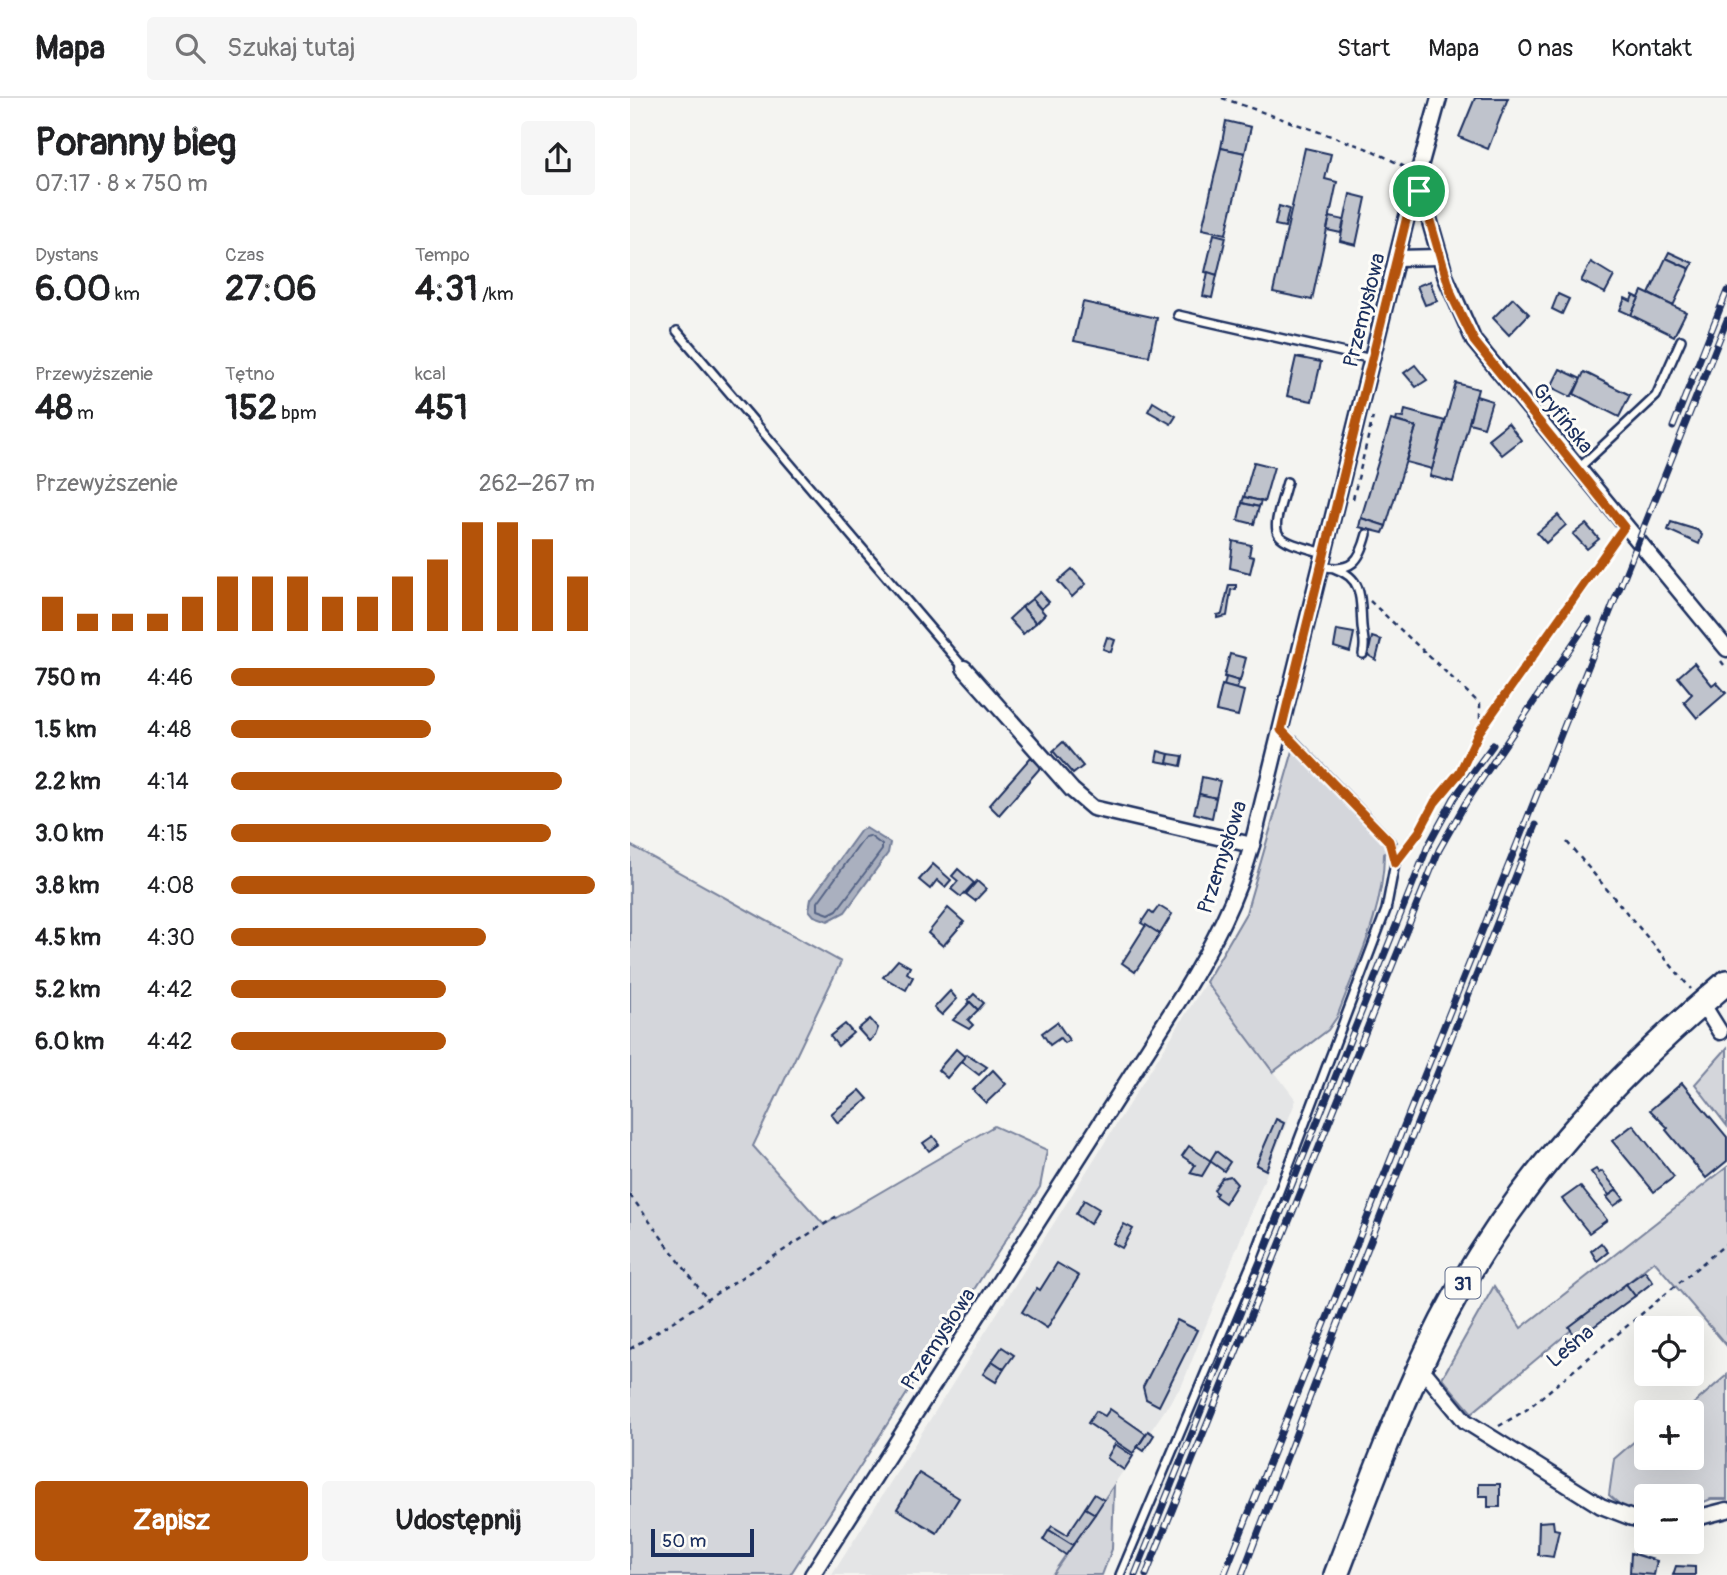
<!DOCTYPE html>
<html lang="pl">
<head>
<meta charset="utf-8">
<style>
	body { margin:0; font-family:Pangolin,sans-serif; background:#f6f6f6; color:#202124; height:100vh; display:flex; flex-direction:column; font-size:26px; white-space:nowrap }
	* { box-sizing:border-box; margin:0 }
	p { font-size:23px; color:#757577 }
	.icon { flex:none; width:38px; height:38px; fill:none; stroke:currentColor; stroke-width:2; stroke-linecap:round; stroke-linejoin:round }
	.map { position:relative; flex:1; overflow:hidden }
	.sheet { display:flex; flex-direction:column; background:#fff; width:630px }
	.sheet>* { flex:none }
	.buttons { position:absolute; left:1004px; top:1218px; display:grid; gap:14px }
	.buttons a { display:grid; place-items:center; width:70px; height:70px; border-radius:7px; background:#fff; box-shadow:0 7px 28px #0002; font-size:35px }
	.scale { position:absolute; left:21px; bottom:18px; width:103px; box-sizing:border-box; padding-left:7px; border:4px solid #1b2f5e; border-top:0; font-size:19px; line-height:24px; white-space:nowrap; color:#1b2f5e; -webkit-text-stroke:5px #fdfcf7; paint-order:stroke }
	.pin { position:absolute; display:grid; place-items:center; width:60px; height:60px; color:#fff; margin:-30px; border:4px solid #fff; border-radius:50%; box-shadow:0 2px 7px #0007 }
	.round { display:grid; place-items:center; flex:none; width:74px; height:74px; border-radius:7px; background:#f6f6f6 }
	.head { display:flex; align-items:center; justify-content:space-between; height:119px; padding:0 35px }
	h1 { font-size:38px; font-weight:800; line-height:52px }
	.figures { display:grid; grid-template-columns:repeat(3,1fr); gap:10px; height:119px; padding:7px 35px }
	.figures div { display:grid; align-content:center }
	.figures b { font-size:35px; font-weight:800 }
	.figures small { font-size:19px; font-weight:400 }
	.figures p { font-size:19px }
	.chart { height:196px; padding:14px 35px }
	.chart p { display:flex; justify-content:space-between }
	.chart svg { width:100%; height:126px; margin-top:7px; stroke:#b45309; stroke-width:6 }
	.action { display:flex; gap:14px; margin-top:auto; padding:14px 35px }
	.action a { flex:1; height:80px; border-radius:7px; background:#b45309; color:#fff; font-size:28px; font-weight:800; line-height:80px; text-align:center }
	.action a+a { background:#f6f6f6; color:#202124 }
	ul { padding:0 35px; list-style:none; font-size:23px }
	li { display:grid; grid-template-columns:112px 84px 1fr; align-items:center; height:52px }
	li i { height:18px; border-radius:9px; background:#b45309 }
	header { display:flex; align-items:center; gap:42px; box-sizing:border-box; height:98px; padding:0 35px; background:#fff; border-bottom:2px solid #e0e0e0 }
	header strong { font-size:33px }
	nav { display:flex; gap:38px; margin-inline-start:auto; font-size:24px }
	.search { width:490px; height:63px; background:#f6f6f6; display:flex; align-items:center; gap:18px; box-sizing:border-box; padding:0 24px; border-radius:7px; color:#757577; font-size:26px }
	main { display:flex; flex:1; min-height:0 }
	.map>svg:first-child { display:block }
	.built { fill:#e4e5e6 }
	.green { fill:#d4d6db; stroke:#78829c; stroke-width:2 }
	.water { fill:#aab0bf; stroke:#717c98; stroke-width:2 }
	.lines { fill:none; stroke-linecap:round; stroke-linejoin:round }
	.shore { stroke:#546385; stroke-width:2 }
	.building { fill:#bfc3cc; stroke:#1b2f5e; stroke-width:2 }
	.lane-casing { stroke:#1b2f5e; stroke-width:12 }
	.street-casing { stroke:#1b2f5e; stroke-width:19 }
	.primary-casing { stroke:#1b2f5e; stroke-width:28 }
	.path { stroke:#1b2f5e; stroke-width:2.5; stroke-dasharray:5 5; stroke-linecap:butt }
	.lane { stroke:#fdfcf7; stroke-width:7 }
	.street { stroke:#fdfcf7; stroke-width:14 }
	.primary { stroke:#fdfcf7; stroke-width:23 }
	.rail-casing { stroke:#1b2f5e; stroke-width:7 }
	.rail { stroke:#fdfcf7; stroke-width:4.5; stroke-dasharray:13; stroke-linecap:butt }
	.route-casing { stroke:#fff; stroke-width:14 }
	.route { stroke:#b45309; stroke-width:9 }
	.labels { text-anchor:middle; stroke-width:6; stroke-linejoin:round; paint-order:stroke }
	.shield { fill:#fdfcf7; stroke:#5f6c8c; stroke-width:2 }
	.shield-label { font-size:19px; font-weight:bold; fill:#1b2f5e }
	.street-label { font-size:21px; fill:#1b2f5e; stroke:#fdfcf7 }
</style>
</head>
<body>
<header>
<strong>Mapa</strong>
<div class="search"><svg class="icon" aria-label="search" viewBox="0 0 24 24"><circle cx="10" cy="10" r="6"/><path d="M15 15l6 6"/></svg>Szukaj tutaj</div>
<nav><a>Start</a><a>Mapa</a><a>O nas</a><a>Kontakt</a></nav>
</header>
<main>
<section class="sheet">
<div class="head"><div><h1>Poranny bieg</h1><p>07:17 · 8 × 750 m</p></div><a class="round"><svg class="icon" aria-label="share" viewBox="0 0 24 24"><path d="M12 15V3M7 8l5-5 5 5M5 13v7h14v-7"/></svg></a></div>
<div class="figures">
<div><p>Dystans</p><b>6.00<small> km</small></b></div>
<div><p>Czas</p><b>27:06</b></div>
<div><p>Tempo</p><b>4:31<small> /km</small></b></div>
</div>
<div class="figures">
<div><p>Przewyższenie</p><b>48<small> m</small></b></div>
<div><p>Tętno</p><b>152<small> bpm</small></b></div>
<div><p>kcal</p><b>451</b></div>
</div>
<div class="chart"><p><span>Przewyższenie</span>262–267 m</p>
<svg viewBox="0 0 160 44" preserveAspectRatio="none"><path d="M5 44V32M15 44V38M25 44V38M35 44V38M45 44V32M55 44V25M65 44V25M75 44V25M85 44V32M95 44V32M105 44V25M115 44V19M125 44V6M135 44V6M145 44V12M155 44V25"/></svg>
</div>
<ul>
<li><b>750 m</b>4:46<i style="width:56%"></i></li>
<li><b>1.5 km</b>4:48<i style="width:55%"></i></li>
<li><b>2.2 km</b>4:14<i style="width:91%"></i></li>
<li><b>3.0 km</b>4:15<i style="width:88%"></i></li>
<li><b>3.8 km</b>4:08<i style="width:100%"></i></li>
<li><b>4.5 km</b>4:30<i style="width:70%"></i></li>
<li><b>5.2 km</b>4:42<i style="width:59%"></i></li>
<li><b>6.0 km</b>4:42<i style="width:59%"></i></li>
</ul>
<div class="action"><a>Zapisz</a><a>Udostępnij</a></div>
</section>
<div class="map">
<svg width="1097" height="1477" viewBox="0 0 1097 1477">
	<rect width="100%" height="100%" fill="#f4f4f1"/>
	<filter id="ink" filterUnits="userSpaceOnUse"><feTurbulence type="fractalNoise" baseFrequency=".0143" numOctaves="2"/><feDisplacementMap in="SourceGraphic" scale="14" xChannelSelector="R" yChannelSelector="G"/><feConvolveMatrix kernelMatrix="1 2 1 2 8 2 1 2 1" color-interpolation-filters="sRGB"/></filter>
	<g filter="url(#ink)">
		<polygon class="built" points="576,884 666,1002 552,1287 422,1477 202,1477"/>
		<g class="green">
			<path d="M667,639L767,744L754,756C754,813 726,867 707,919L698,932L643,974L576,884L616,815Z"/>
			<polygon points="0,747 211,864 123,1048 194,1127 364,1028 417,1052 410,1089 160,1477 0,1477"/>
			<polygon points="1097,950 1097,1028 1065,986"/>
			<polygon points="1097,1069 1097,1248 1024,1163 842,1315 812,1280 864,1188 891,1230"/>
			<polygon points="1097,1277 1097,1401 1081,1401 1062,1409 1062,1398 1017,1398 1017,1414 995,1411 979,1397 984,1361 1014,1335 1017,1360 1062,1360 1062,1314 1054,1314"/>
			<polygon points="484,1387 482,1451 472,1477 422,1477"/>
		</g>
		<polygon class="water" points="236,730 260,745 258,755 215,814 198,823 184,818 179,812 181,801 231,732"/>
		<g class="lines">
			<polygon class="shore" points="240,738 252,747 252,752 207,812 199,816 188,812 188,804 235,739"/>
		</g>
		<g class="building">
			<polygon points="845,0 878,0 858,51 829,39"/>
			<polygon points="596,23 621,29 615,55 591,50"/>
			<polygon points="591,50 615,55 596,136 572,131"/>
			<polygon points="675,50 701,56 695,81 707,84 682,202 643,194"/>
			<polygon points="720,96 736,100 726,147 710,143"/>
			<polygon points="649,108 659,111 655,129 645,127"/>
			<polygon points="700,119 714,122 711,135 697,132"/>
			<polygon points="584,136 596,139 587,177 575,174"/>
			<polygon points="1039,154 1063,165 1060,171 1036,160"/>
			<polygon points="1036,160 1060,171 1043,208 1019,196"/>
			<polygon points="961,164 984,178 975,195 951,183"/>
			<polygon points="578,174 587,177 582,200 573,198"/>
			<polygon points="800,183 807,203 795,207 787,188"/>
			<polygon points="1012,193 1056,214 1044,238 1001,217"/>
			<polygon points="928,196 939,201 932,216 922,211"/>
			<polygon points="1003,197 1009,200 1001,217 990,212 995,200 1001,203"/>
			<polygon points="883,200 899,216 879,237 863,220"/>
			<polygon points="453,204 527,220 519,258 444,243"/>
			<polygon points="666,259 691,264 682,303 657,298"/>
			<polygon points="785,267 797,282 786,289 774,275"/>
			<polygon points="930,271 951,281 941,299 921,289"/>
			<polygon points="954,274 1000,297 989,319 944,296"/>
			<polygon points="826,285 848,291 823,384 800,378"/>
			<polygon points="846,298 862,303 854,329 839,325"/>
			<polygon points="523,304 546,318 541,326 518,313"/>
			<polygon points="775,312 815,323 802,371 776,364 786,329 766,323 767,319 773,320"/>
			<polygon points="761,322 786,329 756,428 731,420"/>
			<polygon points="878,325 891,342 872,357 858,341"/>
			<polygon points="624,364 644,369 634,404 614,399"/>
			<polygon points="614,399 631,403 629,409 612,405"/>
			<polygon points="612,405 629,409 624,426 608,422"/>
			<polygon points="928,417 936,427 916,445 907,435"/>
			<polygon points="731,420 756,428 753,435 729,429"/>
			<polygon points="1041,424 1067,432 1072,437 1069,446 1038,432"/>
			<polygon points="956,426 969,441 957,451 943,436"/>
			<polygon points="603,443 621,447 619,458 624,459 620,475 600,470"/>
			<polygon points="442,471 456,486 442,499 428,483"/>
			<polygon points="599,487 606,487 606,491 601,492 597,518 587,520 587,517 592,516"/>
			<polygon points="410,494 419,504 411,511 402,501"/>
			<polygon points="402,501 415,516 406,525 392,509"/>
			<polygon points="392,509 406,525 393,536 379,521"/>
			<polygon points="707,532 724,535 720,554 704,549"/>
			<polygon points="477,539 485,542 481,554 473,551"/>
			<polygon points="742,539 751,542 746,562 738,557"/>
			<polygon points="600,556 616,560 610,583 594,579"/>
			<polygon points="1064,565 1082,587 1086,584 1096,595 1067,620 1054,604 1062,596 1048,579"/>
			<polygon points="596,579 609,583 607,591 594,588"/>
			<polygon points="592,587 614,593 608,618 586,613"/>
			<polygon points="433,644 453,668 443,676 423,653"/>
			<polygon points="528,653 539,656 537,665 526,663"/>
			<polygon points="539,656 553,658 551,668 537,665"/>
			<polygon points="401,659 411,669 369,717 359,707"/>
			<polygon points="572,679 590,683 586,700 569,696"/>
			<polygon points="569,696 586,700 582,720 564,715"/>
			<polygon points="303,766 321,782 315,789 307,782 300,791 289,782"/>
			<polygon points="328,771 344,785 331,799 321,791 328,783 322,778"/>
			<polygon points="347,783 356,791 345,803 336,796"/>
			<polygon points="529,808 542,816 530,836 511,825 519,813 523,816"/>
			<polygon points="318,810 334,824 313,848 298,835"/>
			<polygon points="516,827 530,836 505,874 492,865"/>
			<polygon points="268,862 280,869 277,875 283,879 276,892 253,879"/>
			<polygon points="320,893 327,901 312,917 304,910"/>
			<polygon points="344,896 354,905 348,912 338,902"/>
			<polygon points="340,904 348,912 338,922 343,927 339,931 323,922"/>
			<polygon points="240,921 248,930 245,938 239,943 228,931"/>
			<polygon points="427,924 439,942 434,945 430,940 420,947 412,935"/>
			<polygon points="215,926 223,935 208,948 200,938"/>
			<polygon points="326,951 335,959 317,980 308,972"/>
			<polygon points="337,956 357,969 349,977 331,963"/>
			<polygon points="363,972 376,986 356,1005 343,992"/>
			<polygon points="1052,985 1097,1039 1097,1063 1076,1080 1036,1032 1038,1030 1020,1012"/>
			<polygon points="230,992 238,1001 208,1025 201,1016"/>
			<polygon points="646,1021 654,1025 636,1072 626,1067"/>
			<polygon points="1003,1027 1044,1079 1024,1094 982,1043"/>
			<polygon points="303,1038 309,1046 299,1053 293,1045"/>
			<polygon points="559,1048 581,1063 572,1078 560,1075 565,1067 552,1058"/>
			<polygon points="586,1053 600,1064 594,1073 580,1063"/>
			<polygon points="966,1071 969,1075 972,1073 987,1092 979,1097 961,1074"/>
			<polygon points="600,1078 607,1086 595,1105 585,1098 587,1095 584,1092 592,1080"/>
			<polygon points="950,1088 977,1122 959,1135 932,1101"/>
			<polygon points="987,1092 994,1101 984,1108 977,1099"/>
			<polygon points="454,1102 469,1111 460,1126 446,1116"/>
			<polygon points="494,1126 503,1131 492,1150 483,1145"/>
			<polygon points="971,1145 978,1154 967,1163 961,1153"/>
			<polygon points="427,1165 449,1178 417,1230 392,1214 407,1190 410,1192"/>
			<polygon points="1015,1173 1023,1184 1005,1198 996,1186"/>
			<polygon points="996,1186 1005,1198 947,1241 939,1229"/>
			<polygon points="547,1222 567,1232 529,1308 516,1301 513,1289"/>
			<polygon points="372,1249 384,1257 374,1271 362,1263"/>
			<polygon points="362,1263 374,1271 366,1284 353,1276"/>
			<polygon points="480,1311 516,1336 503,1355 458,1325 466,1313 475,1318"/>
			<polygon points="518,1333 524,1337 514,1353 508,1349"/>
			<polygon points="485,1346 503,1358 494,1372 477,1360"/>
			<polygon points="289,1375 329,1400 307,1435 267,1411"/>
			<polygon points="849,1386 870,1386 870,1409 858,1409 858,1398 849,1398"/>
			<polygon points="464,1396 474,1402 465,1416 455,1410"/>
			<polygon points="455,1410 465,1416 443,1447 419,1432 422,1428 437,1437"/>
			<polygon points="923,1423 924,1431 929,1432 923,1459 908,1457 909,1424"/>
			<polygon points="419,1432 443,1447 436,1457 413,1442"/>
			<polygon points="1001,1455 1027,1463 1024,1477 1000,1475"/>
			<polygon points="1046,1468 1065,1469 1065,1477 1043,1477"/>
		</g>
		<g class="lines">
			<g class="lane-casing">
				<g id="lane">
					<polyline points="548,217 742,261"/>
					<polyline points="47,233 334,570"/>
					<polyline points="948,371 1026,298 1051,242"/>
					<path d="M657,384C641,441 636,439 694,455"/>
					<path d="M692,468C721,475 730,463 737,436"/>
					<path d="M706,471C735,481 730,505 732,528C733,540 736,544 733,556"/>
					<polyline points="490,1477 623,1162 756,812 765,765 759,743 652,633"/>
				</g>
			</g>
			<g class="street-casing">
				<g id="street">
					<polyline points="784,90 792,96 816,180 844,243 1097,551"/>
					<polyline points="768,160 809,159"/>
					<polyline points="334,570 442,692 463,710 622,747"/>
					<polyline points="1072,905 1090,934"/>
					<polyline points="788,1272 797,1277 835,1323 971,1408 1002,1420 1017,1423"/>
					<polyline points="1062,1421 1097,1412"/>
					<path d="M182,1477L553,896C582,848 607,801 622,747L784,90L809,0"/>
				</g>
			</g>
			<g class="primary-casing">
				<path id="primary" d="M706,1477C739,1391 770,1305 812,1223C882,1088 982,981 1097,884"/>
			</g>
			<g class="path">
				<polyline points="592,0 741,52 775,69"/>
				<polyline points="723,401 743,319"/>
				<polyline points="740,503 850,606 850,631"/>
				<polyline points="1091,563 1097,571"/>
				<polyline points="937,744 1061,891"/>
				<polyline points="774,754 805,704 830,674 849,634 988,439"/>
				<polyline points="0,1097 77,1201"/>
				<polyline points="0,1251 207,1118"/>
				<polyline points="869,1328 896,1312 1097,1145"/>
			</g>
			<use href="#lane" class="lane"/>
			<use href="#street" class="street"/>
			<use href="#primary" class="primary"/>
			<g class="rail-casing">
				<g id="rail">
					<polyline points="1043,329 1097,193"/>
					<polyline points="505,1477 798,748 824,700 863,647"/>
					<polyline points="516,1477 809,752 835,706 959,522"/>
					<polyline points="594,1477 1097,222"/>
					<polyline points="612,1477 710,1220 906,727"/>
				</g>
			</g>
			<use href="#rail" class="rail"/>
		</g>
	</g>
	<g class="lines" filter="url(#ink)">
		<g class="route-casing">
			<polygon id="route" points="784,90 792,96 822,198 844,243 994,429 849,634 830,674 805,704 789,734 765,765 759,743 651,632"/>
		</g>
		<use href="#route" class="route"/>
	</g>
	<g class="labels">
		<rect class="shield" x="815.5" y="1169.5" width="35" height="31" rx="5"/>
		<g class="shield-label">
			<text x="833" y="1192">31</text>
		</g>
		<g class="street-label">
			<text transform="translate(734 212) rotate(-76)" y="7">Przemysłowa</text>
			<text transform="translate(933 320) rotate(51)" y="7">Gryfińska</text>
			<text transform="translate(592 759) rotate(-72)" y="7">Przemysłowa</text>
			<text transform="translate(308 1241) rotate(-57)" y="7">Przemysłowa</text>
			<text transform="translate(940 1248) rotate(-40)" y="7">Leśna</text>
		</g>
	</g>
</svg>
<div class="buttons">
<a><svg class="icon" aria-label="locate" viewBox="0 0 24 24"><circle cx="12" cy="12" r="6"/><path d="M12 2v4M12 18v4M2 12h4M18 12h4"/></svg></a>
<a>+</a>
<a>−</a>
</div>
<div class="scale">50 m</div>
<div class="pin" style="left:789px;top:93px;background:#1e9e55"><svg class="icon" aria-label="arrive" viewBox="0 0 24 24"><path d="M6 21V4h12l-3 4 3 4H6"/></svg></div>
</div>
</main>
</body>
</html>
